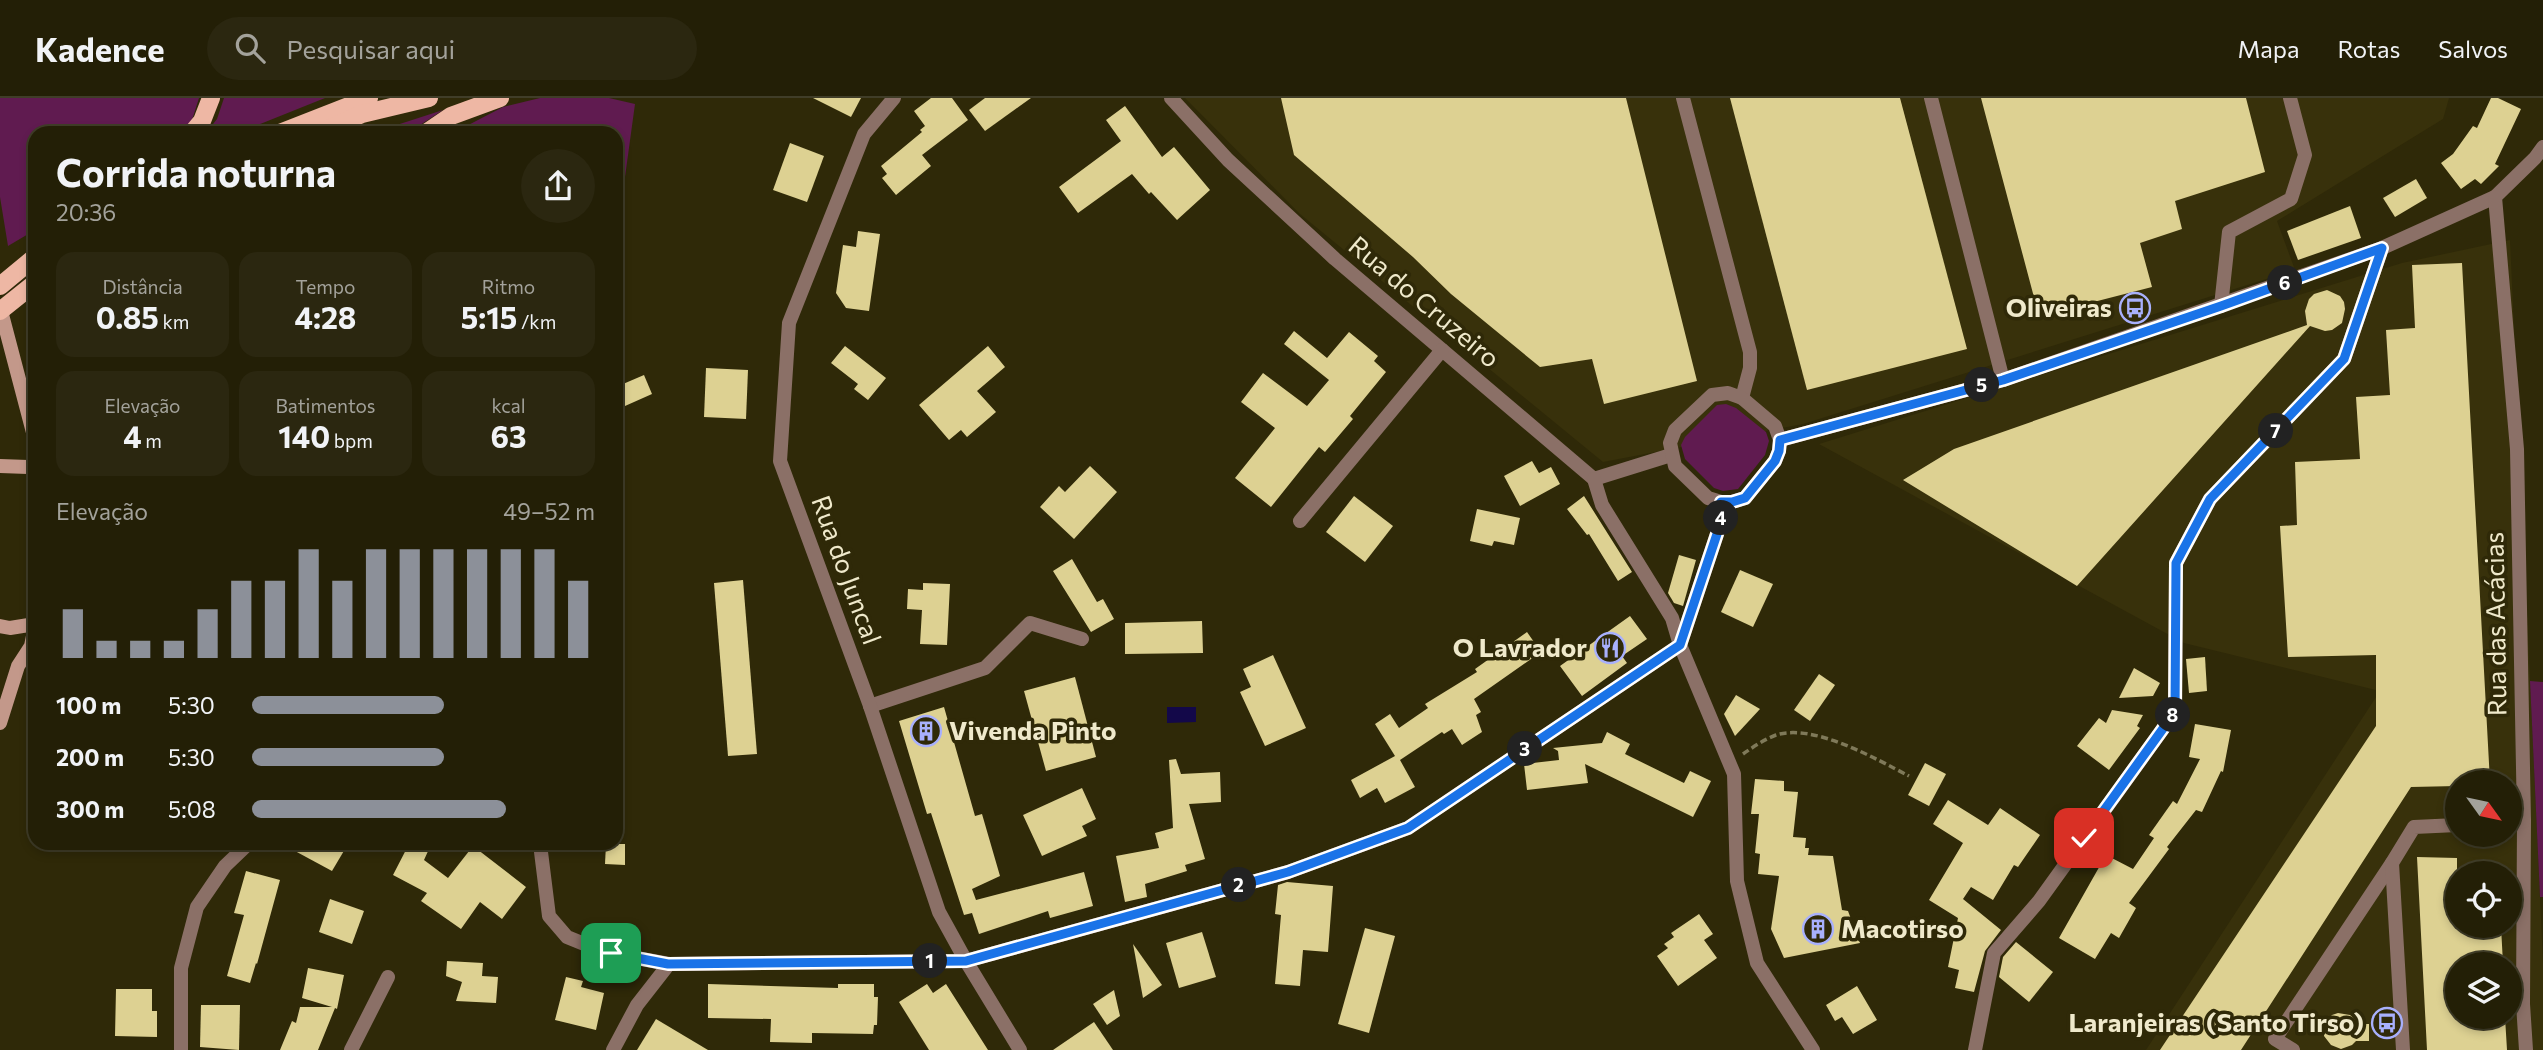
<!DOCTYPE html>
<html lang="pt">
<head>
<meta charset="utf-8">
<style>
	body { margin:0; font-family:Commissioner,sans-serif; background:#2b2710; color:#f1f3f6; height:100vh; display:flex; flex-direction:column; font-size:26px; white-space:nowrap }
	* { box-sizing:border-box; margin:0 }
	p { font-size:23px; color:#a3a29b }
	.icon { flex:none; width:38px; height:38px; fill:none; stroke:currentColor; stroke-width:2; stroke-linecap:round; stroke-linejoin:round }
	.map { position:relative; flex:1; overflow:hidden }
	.details { position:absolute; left:28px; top:28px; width:595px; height:724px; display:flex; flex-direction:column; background:#231f06; border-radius:21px; box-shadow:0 4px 10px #0003,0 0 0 2px #403d28 }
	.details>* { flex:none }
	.needle { width:46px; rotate:123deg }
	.buttons { position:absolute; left:2445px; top:672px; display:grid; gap:14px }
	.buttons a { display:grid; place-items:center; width:77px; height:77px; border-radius:50%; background:#231f06; box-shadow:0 4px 10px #0003,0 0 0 2px #403d28; font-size:35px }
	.pin { position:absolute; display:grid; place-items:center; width:60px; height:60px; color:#fff; margin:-30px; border-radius:14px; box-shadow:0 4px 10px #0006 }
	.km { position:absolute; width:35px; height:35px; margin:-18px; border-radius:50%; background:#222; color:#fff; font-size:19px; line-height:35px; text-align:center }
	.round { display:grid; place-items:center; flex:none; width:74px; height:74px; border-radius:37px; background:#2b2710 }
	.summary { display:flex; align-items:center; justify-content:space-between; height:119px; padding:0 28px }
	h1 { font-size:38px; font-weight:700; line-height:52px }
	.figures { display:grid; grid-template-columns:repeat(3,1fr); gap:10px; height:119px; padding:7px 28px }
	.figures div { display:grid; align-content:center; border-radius:18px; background:#2b2710; text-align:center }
	.figures b { font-size:30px; font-weight:700 }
	.figures small { font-size:19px; font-weight:400 }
	.figures p { font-size:19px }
	.chart { height:196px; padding:14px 28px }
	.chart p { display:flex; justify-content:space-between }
	.chart svg { width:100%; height:126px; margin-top:7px; stroke:#8c9099; stroke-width:6 }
	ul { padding:0 28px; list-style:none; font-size:23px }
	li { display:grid; grid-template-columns:112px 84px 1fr; align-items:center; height:52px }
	li i { height:18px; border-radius:9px; background:#8c9099 }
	header { display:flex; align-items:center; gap:42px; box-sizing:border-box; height:98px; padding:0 35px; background:#231f06; border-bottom:2px solid #403d28 }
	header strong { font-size:33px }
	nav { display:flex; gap:38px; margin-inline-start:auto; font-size:24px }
	.search { width:490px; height:63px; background:#2b2710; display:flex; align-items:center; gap:18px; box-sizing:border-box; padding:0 24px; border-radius:38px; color:#a3a29b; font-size:26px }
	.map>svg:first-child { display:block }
	.built { fill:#38310b; fill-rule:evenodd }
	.green { fill:#601b50 }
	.water { fill:#130849 }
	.building { fill:#ddd192 }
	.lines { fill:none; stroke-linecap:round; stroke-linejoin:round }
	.path { stroke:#7f7959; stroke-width:3.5; stroke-dasharray:7 3.5; stroke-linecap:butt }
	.minor { stroke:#8b7067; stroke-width:14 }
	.tertiary { stroke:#8b7067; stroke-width:14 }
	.secondary { stroke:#c3988a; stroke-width:14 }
	.primary { stroke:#eeb7a4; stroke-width:18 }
	.primary-bridge { stroke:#eeb7a4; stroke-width:18 }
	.route-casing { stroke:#fff; stroke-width:14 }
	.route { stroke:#1a73e8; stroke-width:9 }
	.labels { text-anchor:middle; stroke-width:7; stroke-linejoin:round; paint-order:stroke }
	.street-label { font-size:26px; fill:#efe9cb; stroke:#2f2908 }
	.poi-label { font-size:26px; font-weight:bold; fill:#efe9cb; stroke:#2f2908; text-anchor:end }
</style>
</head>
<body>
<header>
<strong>Kadence</strong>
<div class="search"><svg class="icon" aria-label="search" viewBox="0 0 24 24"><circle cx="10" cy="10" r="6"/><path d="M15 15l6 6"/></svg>Pesquisar aqui</div>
<nav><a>Mapa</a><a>Rotas</a><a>Salvos</a></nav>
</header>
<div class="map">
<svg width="2543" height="952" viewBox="0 0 2543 952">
	<rect width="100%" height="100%" fill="#2f2908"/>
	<g class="built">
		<polygon points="1185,0 2449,0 2443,21 2277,123 2295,172 1803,326 1603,364 1300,116"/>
		<path d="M2510,142L2543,865V952H2146L2380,593L2184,545L1819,346L2402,165ZM2457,684H2510V737H2457ZM2457,775H2510V828H2457ZM2457,866H2510V919H2457Z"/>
	</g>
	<g class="green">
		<polygon points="0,0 199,0 192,22 181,35 35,35 35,132 8,148 0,99"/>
		<polygon points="224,0 325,0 238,35 206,35 217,21"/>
		<polygon points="540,0 609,0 635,6 625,79 616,87 616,35 453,35 503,9"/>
		<polygon points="443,12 408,35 372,35"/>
		<polygon points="1726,306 1736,310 1766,334 1769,343 1765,357 1738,391 1723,393 1714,390 1685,361 1681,347 1685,339 1717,307"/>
		<polygon points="2530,583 2543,584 2543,799 2540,799"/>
	</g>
	<polygon class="water" points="1167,609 1196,609 1196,624 1167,625"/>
	<g class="building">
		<polygon points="813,0 861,0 851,19"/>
		<polygon points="931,0 952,0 968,22 922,57 931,68 896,97 882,80 887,76 881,68 922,34 920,32 925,28 914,13"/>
		<polygon points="985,0 1031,0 985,33 969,12"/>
		<polygon points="1281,0 1626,0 1697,283 1604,306 1592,261 1540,269 1451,196 1413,159 1294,57"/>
		<polygon points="1730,0 1900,0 1967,251 1807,292"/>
		<polygon points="1981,0 2246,0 2265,74 2175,103 2182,131 2140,145 2152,189 2039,218"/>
		<polygon points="2491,0 2498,0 2521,11 2495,66 2499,68 2481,86 2475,81 2461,91 2441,65 2453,56 2473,28 2477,30"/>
		<polygon points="1125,8 1162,59 1174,49 1210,92 1177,122 1151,94 1149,96 1132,76 1078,115 1059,89 1121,43 1106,22"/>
		<polygon points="790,45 824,58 807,104 773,92"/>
		<polygon points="2416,81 2427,100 2395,119 2383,100"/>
		<polygon points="2350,108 2361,140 2298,162 2287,133"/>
		<polygon points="858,133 880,136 869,213 846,210 836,195 843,147 856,149"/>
		<polygon points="2462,165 2490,684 2457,684 2457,688 2411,689 2241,952 2160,952 2376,628 2376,557 2288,559 2280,428 2297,427 2295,364 2360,361 2356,299 2390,297 2386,232 2415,230 2412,167"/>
		<polygon points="2327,192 2340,198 2344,204 2345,211 2342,225 2332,232 2325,233 2310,228 2077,488 1903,382 1954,351 2307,227 2305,213 2309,201 2314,196"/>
		<polygon points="1294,233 1327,260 1349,234 1378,258 1374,263 1386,274 1350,318 1353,321 1325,354 1319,349 1271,409 1235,380 1275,330 1241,304 1263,275 1307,308 1329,282 1284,246"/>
		<polygon points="845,248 886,280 868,302 854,291 858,286 831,265"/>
		<polygon points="988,248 1005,269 977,293 996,314 967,339 961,332 949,342 919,307"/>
		<polygon points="706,270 748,272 746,321 704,319"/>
		<polygon points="644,277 652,296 616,312 616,289"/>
		<polygon points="1532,363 1539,375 1551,369 1560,386 1520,408 1504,378"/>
		<polygon points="1090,368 1117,394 1074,441 1040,409 1059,388 1065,394"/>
		<polygon points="1354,398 1393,428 1365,464 1326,434"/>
		<polygon points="1584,398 1632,474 1618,483 1589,436 1587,437 1567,411"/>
		<polygon points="1477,411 1520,420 1514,447 1494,443 1492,448 1470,443"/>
		<polygon points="1679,457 1696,462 1683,508 1674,505 1668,495"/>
		<polygon points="1072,461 1097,504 1103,501 1114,521 1091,534 1053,473"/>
		<polygon points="1740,472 1773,486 1753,529 1721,514"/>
		<polygon points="743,482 757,656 728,658 714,485"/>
		<polygon points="923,485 950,486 947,547 920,546 922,512 907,511 908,491 923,492"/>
		<polygon points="1630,518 1647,541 1622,558 1627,565 1582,598 1560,568"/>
		<polygon points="1202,523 1203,555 1125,556 1125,525"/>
		<polygon points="1527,534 1541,554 1474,601 1481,614 1476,617 1482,634 1462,647 1452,631 1444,636 1442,634 1400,662 1415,689 1385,705 1377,690 1360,700 1351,682 1395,658 1375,626 1390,616 1399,630 1428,610 1425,606 1477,574 1475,571"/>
		<polygon points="1273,557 1306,630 1265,648 1240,594 1251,589 1243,571"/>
		<polygon points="2205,559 2207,593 2189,595 2186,561"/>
		<polygon points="2134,570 2160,585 2153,598 2119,600"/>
		<polygon points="1819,576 1835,587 1810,623 1794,612"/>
		<polygon points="1075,579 1096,659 1046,673 1024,593"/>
		<polygon points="1736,597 1760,611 1735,638 1724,616"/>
		<polygon points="944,609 975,718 982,716 1000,778 972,791 976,802 1084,774 1093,808 1050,820 1048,813 979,836 972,815 964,817 931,715 927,716 899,623"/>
		<polygon points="2112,612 2143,617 2137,628 2140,630 2109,672 2077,648 2099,620 2106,625"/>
		<polygon points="2195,626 2231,632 2223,674 2221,673 2202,714 2196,712 2167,749 2169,751 2129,805 2136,810 2119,840 2111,835 2095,861 2059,840 2106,757 2133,771 2154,740 2149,737 2173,703 2177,706 2200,661 2189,659"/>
		<polygon points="1607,634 1630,646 1625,656 1684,685 1690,673 1711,683 1693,719 1585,666 1588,685 1527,692 1524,666 1559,662 1558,653 1553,650 1602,645"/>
		<polygon points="1176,661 1181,676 1220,674 1221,704 1189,706 1205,761 1185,767 1187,773 1145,786 1147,799 1125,804 1116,758 1159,750 1155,735 1173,730 1169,662"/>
		<polygon points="1925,665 1946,676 1929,708 1908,697"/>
		<polygon points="1755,681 1784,683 1784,693 1798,694 1793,739 1806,740 1805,750 1809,750 1808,757 1833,758 1842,812 1848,813 1860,845 1784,860 1771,831 1779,778 1758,776 1760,756 1755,755 1759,716 1751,716"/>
		<polygon points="1082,690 1096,721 1082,728 1087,738 1042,758 1023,717"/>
		<polygon points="1948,702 1988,727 2000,710 2040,737 2018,769 2014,767 1993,802 1971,789 1963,801 2001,832 1985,853 1974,894 1955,890 1959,872 1948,869 1958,820 1929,802 1963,745 1933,726"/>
		<polygon points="282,746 348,746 332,773"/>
		<polygon points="409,746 419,746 429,751 424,762 448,780 473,748 526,789 502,821 480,804 461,831 421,803 427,795 393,777"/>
		<polygon points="606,746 625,746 625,767 605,766"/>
		<polygon points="2417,759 2457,760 2457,828 2501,828 2503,866 2457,866 2457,919 2505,919 2507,952 2427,952"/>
		<polygon points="246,773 280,782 257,866 256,865 250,885 227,878 244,817 234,815"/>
		<polygon points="1287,784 1333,788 1328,854 1303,852 1300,888 1275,886 1281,817 1275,816 1278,787"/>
		<polygon points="330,801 364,813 352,846 319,834"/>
		<polygon points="1699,816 1713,836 1704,842 1717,860 1678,888 1657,858 1668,850 1664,846 1674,839 1671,835"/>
		<polygon points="1365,830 1395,838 1369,935 1338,926"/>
		<polygon points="1202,834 1216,879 1179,890 1166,845"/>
		<polygon points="2016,844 2053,874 2029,904 1999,879 2003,859"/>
		<polygon points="1133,846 1162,887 1143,900"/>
		<polygon points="447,863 483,865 482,878 498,879 496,905 456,903 462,884 446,878"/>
		<polygon points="308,870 344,877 337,911 335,910 318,952 280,952 292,923 296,925 300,909 332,909 302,900"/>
		<polygon points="566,879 583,883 581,889 604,895 596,932 555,922"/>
		<polygon points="708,886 838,890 838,886 874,886 874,899 878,899 877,927 874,927 873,936 812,935 812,945 770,944 771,921 708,920"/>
		<polygon points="927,886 933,895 946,886 988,952 929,952 899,904"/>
		<polygon points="1857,888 1877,922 1853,936 1842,919 1835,923 1826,907"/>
		<polygon points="116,891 152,891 152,913 157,913 157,939 115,938"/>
		<polygon points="1114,892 1120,918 1107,927 1093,906"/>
		<polygon points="201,907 240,907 239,952 200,949"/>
		<polygon points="2338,915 2350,917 2361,926 2369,926 2369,943 2356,943 2352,947 2341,951 2331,947 2324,938 2325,926 2332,917"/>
		<polygon points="656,921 708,952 637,952"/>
		<polygon points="1094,924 1113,952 1053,952"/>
	</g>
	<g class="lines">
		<path class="path" d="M1743,656C1753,649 1765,641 1776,637C1814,625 1876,661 1909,678"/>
		<g class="minor">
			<polyline points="1171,0 1228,62 1335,161 1594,381 1671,357"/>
			<polyline points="1931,0 2003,282"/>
			<polyline points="2221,208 2229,134 2291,101 2305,57 2290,0"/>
			<polyline points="1780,342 2003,282 2382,150 2495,99"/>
			<polyline points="1594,381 1602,407 1672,520 1680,547 1734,676 1737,783 1757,865 1813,952"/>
			<polyline points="1300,423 1442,252"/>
			<polyline points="870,608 985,570 1030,525 1082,541"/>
			<polyline points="2524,723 2523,906 2526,952"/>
			<polyline points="540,746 549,818 567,839 604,854 669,866 966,863 939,814 869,605 780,363 789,225 864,36 894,0"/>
			<polyline points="181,952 181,870 197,809 225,768 248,746"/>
			<polyline points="351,952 388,879"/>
			<polyline points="613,952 637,907 669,866"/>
			<polyline points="1975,952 1994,855 2039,803 2175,614 2176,465 2210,401 2344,261 2382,150"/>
			<polyline points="2293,952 2275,941 2392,765"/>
		</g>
		<g class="tertiary">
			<polyline points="1683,0 1750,254 1750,270 1742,300"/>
			<polygon points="1728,295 1742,300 1775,328 1780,342 1779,353 1775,363 1745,400 1732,404 1721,404 1708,400 1675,368 1670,345 1675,332 1712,297"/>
			<polyline points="2510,724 2524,723 2517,351 2495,99 2535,60 2543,49"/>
			<polyline points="1020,952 966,863 1288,774 1408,730 1680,547 1717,436 1721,420 1721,404"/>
			<polyline points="2403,952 2392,765 2414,729 2457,727"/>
		</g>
		<g class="secondary">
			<polyline points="0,209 35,342"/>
			<polyline points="0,368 28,369 35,371"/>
			<polyline points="0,528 10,530 35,526"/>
			<polyline points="0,625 18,568 31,548 35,528"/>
		</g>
		<g class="primary">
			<polyline points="192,35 202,23 211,0"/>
			<polyline points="280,35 369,0"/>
			<polyline points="319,35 362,16 429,0"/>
			<polyline points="426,35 451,18 500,0"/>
			<polyline points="0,188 35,159"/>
		</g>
		<polyline class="primary-bridge" points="0,213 35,185"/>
	</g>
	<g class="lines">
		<g class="route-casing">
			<polyline id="route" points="611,855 668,866 966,863 1288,774 1408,730 1680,547 1717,436 1721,420 1721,404 1732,404 1745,400 1775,363 1779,353 1780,342 2003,282 2221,208 2382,150 2344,261 2210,401 2176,465 2175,614 2084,740"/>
		</g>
		<use href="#route" class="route"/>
	</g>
	<defs>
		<g id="bus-ring" transform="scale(1.575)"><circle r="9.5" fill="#2f2908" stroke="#a8b0fc" stroke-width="1.5"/><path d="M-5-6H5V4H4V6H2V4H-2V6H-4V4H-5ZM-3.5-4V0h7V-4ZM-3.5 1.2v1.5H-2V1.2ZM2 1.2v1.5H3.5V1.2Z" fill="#a8b0fc"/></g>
		<g id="restaurant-ring" transform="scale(1.575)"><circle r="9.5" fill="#2f2908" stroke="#a8b0fc" stroke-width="1.5"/><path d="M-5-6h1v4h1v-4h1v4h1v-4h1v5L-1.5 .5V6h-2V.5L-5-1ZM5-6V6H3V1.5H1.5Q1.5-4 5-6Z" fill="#a8b0fc"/></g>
		<g id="building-ring" transform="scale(1.575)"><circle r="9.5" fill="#2f2908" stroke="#a8b0fc" stroke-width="1.5"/><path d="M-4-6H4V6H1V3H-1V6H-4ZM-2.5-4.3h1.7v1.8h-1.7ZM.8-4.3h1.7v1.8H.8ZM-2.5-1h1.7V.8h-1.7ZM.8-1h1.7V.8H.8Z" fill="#a8b0fc"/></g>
	</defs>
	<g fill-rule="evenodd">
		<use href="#bus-ring" x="2135" y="210"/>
		<use href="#restaurant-ring" x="1610" y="550"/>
		<use href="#building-ring" x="926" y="633"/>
		<use href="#building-ring" x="1818" y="831"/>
		<use href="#bus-ring" x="2387" y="925"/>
	</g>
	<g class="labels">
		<g class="street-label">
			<text transform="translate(1424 204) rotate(40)" y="9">Rua do Cruzeiro</text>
			<text transform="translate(846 472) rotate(70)" y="9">Rua do Juncal</text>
			<text transform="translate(2496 526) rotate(-91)" y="9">Rua das Acácias</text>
		</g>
		<g class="poi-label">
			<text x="2112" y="219">Oliveiras</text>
			<text x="1587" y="559">O Lavrador</text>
			<text x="949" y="642" text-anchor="start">Vivenda Pinto</text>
			<text x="1841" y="840" text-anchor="start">Macotirso</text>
			<text x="2364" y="934">Laranjeiras (Santo Tirso)</text>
		</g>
	</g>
</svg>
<div class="buttons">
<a><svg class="needle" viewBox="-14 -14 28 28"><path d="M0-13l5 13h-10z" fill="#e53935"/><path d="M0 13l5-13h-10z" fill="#a3a29b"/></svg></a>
<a><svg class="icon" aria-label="locate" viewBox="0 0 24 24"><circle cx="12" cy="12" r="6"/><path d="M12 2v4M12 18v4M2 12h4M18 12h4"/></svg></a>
<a><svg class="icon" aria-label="layers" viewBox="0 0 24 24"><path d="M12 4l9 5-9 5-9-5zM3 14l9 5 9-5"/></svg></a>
</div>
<div class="pin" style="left:611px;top:855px;background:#1e9e55"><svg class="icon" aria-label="arrive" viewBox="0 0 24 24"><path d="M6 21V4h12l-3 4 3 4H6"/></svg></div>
<div class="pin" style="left:2084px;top:740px;background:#d93025"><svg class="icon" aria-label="check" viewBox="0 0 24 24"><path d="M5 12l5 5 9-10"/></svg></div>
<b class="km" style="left:930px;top:863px">1</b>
<b class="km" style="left:1239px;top:787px">2</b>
<b class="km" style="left:1525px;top:651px">3</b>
<b class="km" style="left:1721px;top:420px">4</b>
<b class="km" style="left:1982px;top:287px">5</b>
<b class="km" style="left:2285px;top:185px">6</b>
<b class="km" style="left:2276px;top:333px">7</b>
<b class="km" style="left:2173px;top:617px">8</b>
<section class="details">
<div class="summary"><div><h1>Corrida noturna</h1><p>20:36</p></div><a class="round"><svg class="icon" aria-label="share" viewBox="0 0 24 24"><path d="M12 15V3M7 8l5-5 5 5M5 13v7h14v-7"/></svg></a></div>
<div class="figures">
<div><p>Distância</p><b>0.85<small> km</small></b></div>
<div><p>Tempo</p><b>4:28</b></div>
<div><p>Ritmo</p><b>5:15<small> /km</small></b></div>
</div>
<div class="figures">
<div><p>Elevação</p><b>4<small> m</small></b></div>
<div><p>Batimentos</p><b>140<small> bpm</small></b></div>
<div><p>kcal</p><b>63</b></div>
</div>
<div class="chart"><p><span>Elevação</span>49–52 m</p>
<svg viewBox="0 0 160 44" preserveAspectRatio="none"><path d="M5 44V27M15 44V38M25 44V38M35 44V38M45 44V27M55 44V17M65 44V17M75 44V6M85 44V17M95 44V6M105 44V6M115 44V6M125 44V6M135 44V6M145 44V6M155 44V17"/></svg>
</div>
<ul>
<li><b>100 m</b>5:30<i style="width:56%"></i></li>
<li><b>200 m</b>5:30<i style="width:56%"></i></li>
<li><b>300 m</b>5:08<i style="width:74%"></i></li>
</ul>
</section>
</div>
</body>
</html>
